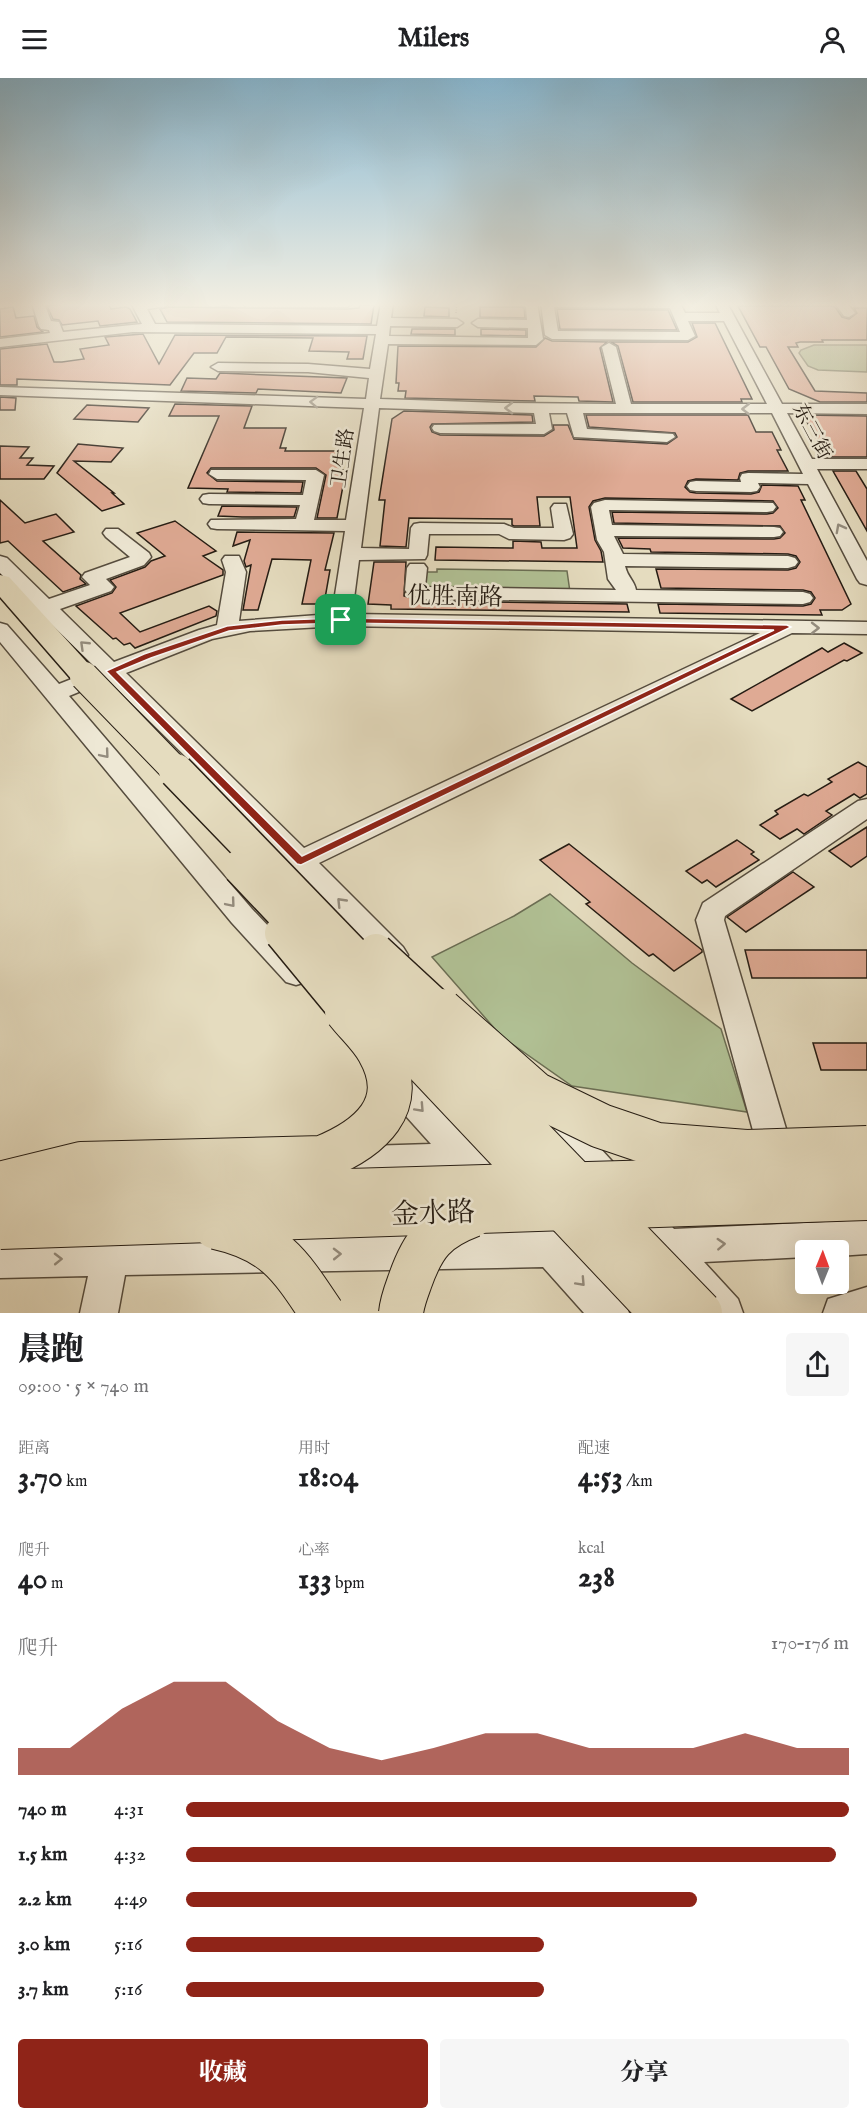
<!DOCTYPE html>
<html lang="zh">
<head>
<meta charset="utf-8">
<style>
	body { margin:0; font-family:"IM FELL English","Noto Serif SC",serif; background:#f6f6f6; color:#202124; height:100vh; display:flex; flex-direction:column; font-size:22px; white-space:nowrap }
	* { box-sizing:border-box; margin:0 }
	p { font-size:20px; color:#757577 }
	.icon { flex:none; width:33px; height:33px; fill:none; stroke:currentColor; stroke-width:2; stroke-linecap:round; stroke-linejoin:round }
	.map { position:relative; height:1235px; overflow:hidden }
	.details { display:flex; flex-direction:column; background:#fff; flex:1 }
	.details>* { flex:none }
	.needle { width:39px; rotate:1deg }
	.tools { position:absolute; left:795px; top:1162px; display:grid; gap:12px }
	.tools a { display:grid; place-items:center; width:54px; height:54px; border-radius:6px; background:#fff; box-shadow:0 6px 24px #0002; font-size:30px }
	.pin { position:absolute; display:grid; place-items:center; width:51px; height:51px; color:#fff; margin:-26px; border-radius:12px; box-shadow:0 3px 9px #0006 }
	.round { display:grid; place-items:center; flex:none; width:63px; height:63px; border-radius:6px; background:#f6f6f6 }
	.overview { display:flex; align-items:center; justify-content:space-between; height:102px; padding:0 18px }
	h1 { font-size:33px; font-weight:800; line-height:45px }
	.metrics { display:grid; grid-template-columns:repeat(3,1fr); gap:9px; height:102px; padding:6px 18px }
	.metrics div { display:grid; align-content:center }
	.metrics b { font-size:30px; font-weight:800 }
	.metrics small { font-size:16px; font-weight:400 }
	.metrics p { font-size:16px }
	.chart { height:168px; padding:12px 18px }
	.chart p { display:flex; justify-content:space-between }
	.chart svg { width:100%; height:108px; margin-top:6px; fill:#8f2418; opacity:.7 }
	.primary-button { display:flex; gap:12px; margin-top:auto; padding:12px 18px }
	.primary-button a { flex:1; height:69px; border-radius:6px; background:#8f2418; color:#fff; font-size:24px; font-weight:800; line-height:69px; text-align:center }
	.primary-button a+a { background:#f6f6f6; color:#202124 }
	ul { padding:0 18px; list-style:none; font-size:20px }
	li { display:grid; grid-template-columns:96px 72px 1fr; align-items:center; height:45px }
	li i { height:15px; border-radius:8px; background:#8f2418 }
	header { display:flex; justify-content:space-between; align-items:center; height:78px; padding:0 18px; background:#fff; font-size:27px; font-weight:800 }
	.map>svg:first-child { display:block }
	.green { fill:#b1c195; stroke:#6b6e54; stroke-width:1.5 }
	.building { fill:#dfaa94; stroke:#251c13; stroke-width:1.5 }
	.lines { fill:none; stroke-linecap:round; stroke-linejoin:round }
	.minor-casing { stroke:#554c3e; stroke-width:3 }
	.major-casing { stroke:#251c13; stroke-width:3 }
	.path { stroke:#251c13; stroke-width:1.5; stroke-dasharray:1 1.5; stroke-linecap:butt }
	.minor { fill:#eee8d5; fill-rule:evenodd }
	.major { fill:#e5dcbf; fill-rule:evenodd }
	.major-bridge-far2-casing { stroke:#251c13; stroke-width:30; stroke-linecap:butt }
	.major-bridge-far1-casing { stroke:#251c13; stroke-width:37; stroke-linecap:butt }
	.major-bridge-casing { stroke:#251c13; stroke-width:46; stroke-linecap:butt }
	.major-bridge-far2 { stroke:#e5dcbf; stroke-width:28 }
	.major-bridge-far1 { stroke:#e5dcbf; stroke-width:34 }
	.major-bridge { stroke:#e5dcbf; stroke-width:44 }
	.oneway { stroke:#948c7e }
	.route { fill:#8f2418; stroke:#fff; stroke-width:1.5; fill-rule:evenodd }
	.labels { text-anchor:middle; stroke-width:5; stroke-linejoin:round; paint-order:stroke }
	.far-street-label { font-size:20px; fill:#251c13; stroke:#eee8d5 }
	.street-label { font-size:24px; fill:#251c13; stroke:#eee8d5 }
	.near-street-label { font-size:28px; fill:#251c13; stroke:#eee8d5 }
</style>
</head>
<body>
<header><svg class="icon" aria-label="menu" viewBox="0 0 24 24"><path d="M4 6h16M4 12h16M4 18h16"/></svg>Milers<svg class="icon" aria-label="person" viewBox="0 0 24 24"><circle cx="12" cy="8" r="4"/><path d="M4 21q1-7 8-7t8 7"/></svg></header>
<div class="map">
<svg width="867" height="1235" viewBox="0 0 867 1235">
	<rect width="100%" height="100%" fill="#e5dcbf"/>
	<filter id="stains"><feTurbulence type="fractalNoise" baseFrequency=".00333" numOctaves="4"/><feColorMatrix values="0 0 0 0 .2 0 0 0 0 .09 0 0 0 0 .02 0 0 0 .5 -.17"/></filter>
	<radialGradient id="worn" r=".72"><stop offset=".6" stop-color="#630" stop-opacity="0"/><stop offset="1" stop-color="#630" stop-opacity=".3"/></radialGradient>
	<g class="green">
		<polygon points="814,267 867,267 867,294 818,292 808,288 799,275 801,272"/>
		<polygon points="437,491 567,493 570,514 423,512 424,494 437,494"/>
		<polygon points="550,816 632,885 721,951 747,1034 572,1008 502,959 432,879 514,838"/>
	</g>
	<g class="building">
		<polygon points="74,225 108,225 111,231 126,229 130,231 137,244 100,248 98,243 62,247 59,242 53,241 47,228"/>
		<polygon points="360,227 374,227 371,246 167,244 160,231 169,229 347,231 359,230"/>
		<polygon points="738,228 831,228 835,229 842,239 849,241 857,235 854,230 867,230 867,262 822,262 823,264 800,264 796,265 798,269 788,269 815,313 867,315 867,324 820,324 789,311 766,269 760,269"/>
		<polygon points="13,229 16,240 34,238 37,249 43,254 0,259 0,231"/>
		<polygon points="425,229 449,230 449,239 424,238"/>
		<polygon points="480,229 521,229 524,230 525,240 480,239"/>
		<polygon points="557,231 668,232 677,252 560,251"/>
		<polygon points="692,245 715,245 752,321 741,321 742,324 633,324 618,268 611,264 688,264 697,259"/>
		<polygon points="412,251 455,251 455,257 411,256"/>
		<polygon points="481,251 526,252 526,258 481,257"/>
		<polygon points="143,256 159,286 175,257 367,258 363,281 347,281 349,274 309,273 313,260 226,259 217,275 194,275 170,307 17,301 17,307 0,307 0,271 47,266 54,284 62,284 84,281 80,271 109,267 105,259"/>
		<polygon points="545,260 552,263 607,264 600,270 613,324 579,323 578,319 534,318 535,323 405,320 406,313 398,313 399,305 396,305 398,268 536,269"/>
		<polygon points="220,295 244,296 347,300 341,315 258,311 256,315 181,313 187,300 216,301"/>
		<polygon points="0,319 16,320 15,332 0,332"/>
		<polygon points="175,326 252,328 244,350 286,350 280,370 286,370 285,373 343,373 339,392 346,392 337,440 317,440 326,397 316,390 211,390 207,395 217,403 303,404 301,415 227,414 228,411 188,410 219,338 169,338"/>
		<polygon points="87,327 149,330 138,344 74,341"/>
		<polygon points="404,333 532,337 533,344 432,346 430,349 432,354 440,357 544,358 554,352 553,347 568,347 574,361 667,366 677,359 675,355 589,349 586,337 748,337 756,354 772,354 781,372 777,372 788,393 748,393 740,395 738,402 696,401 688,403 685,409 690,414 696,415 751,416 759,414 762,407 798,408 805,422 801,422 851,526 842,532 820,532 822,537 660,535 658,526 803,528 811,526 815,520 811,514 803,512 661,510 656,491 788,492 796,490 800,484 796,478 788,476 651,474 650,471 623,470 618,460 774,461 780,460 785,455 780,448 614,445 612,434 767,436 773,435 778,430 773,423 605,420 593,423 589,429 595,462 601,473 603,484 435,482 436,469 513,470 513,463 541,464 542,470 577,470 570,419 537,419 540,448 514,448 512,447 512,441 409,440 406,469 380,468 385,422 379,422 392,341"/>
		<polygon points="803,337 867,338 867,379 827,379"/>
		<polygon points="78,366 123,370 111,384 74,383 114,415 112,415 124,426 102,433 57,395"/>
		<polygon points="0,368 29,369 20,380 33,380 27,387 54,388 44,401 0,401"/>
		<polygon points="833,393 856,393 867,411 867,453"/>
		<polygon points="0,422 25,445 56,436 74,454 43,463 81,497 80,501 86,506 63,514 8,463 0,465"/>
		<polygon points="222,428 297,429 294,439 242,439 218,438"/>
		<polygon points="175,443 216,473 203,478 223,492 223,497 120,535 140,554 209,528 217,533 216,538 135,570 130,565 124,567 116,560 113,561 76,528 112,515 116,509 110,502 145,489 151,483 165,478 137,455"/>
		<polygon points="237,454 334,455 325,492 330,492 324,526 302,526 311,482 272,481 258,532 243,532 251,487 246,489 244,483 250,462 233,468"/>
		<polygon points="374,484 406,484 404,518 422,523 627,526 629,534 391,531 391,527 368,526"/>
		<polygon points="844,565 862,575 847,583 844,582 752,633 731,621 822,570 828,574"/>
		<polygon points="858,684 867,689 867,716 860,720 854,716 826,733 832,737 804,756 797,751 780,761 760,747 778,736 775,733 804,716 808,718 832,704 828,701"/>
		<polygon points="867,749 867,778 851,789 829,773"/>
		<polygon points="737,762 754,774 751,776 759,782 716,809 707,802 702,805 686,793"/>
		<polygon points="569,766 702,872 702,874 674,893 653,876 649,878 586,826 590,824 540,782"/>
		<polygon points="793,794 814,809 746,854 727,839"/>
		<polygon points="745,872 867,872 867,900 752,900"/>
		<polygon points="813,965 867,965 867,992 821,992"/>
	</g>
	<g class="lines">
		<g class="minor-casing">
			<g id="minor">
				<path d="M32,225H44L51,243L59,244L63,254L142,246L131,225H169L167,228L147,231L155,246L377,248L381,225H393L391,240L457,241L463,245L457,249L390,248L389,258L528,260V250L478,249L472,245L478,241L527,242L526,229L519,225H537L543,261L536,267L388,266L380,321L502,325L616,326L602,269L609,265L616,269L631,326H767L724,243H688L695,258L688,262L552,261L545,257L541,225H680L685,235H720L715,225H727L782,326H867V336L787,335L812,381H867V391H817L867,483V507L860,505L857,501L808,406L758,405L760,409L757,413L751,414L696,413L690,412L687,408L690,404L696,403L741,404L740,400L742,396L748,395L803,396L772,335H583L587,351L673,356L675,359L667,364L574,359L567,335H549L552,351L544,356L440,355L434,353L432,350L434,347L536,346L534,335L379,330L361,470L409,471L411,450L414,446L420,445L504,446L514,450H554L551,430L554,426H566L573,456L570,460L564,462L509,461L499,456H429L427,477L425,481L359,482L352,536L867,544V556L792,555L319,785L403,869L408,877L403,885L393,888L383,885L187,680L108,602L69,618L252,831L306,888L311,896L306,904L296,907L286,904L232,845L0,564V545L7,547L59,606L97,591L42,537L34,539L27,537L24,533L32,527L0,495V478L7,480L49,521L90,507L82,499L85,495L130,479L106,459L103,455L106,451H118L149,475L151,479L144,487L106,501L114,509L111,513L60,531L114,584L199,552L217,547L226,494L222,482L225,478H239L246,494L239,543L332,536L345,453L217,451L211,450L208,446L211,442L296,441L300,427L209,426L203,425L200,421L203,417L209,416L303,417L306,402L217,401L209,396L211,392H316L324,397L314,442H346L364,330L0,317V309L366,321L369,300L308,294L218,293L211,289L218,285L308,286L370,291L376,256L133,254L0,269V261L50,255L49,252L41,251L39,248ZM554,229L670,230L680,254L558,253ZM341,548L760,555L304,770L126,595L212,561L250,553Z"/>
				<polygon points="241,225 353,225 347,229 247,229"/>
				<polygon points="835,225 847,225 855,235 849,239 844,238"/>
				<path d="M605,422L773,425L776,429L773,433L767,434L609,432L612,447L774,449L780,450L783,454L780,458L774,459L614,458L623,476L788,478L795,480L798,484L795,488L788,490L625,488C628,500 634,502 636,512L803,514L810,516L813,520L810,524L803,526L423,521L408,516L405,512L407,490L410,486H424L427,490L425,509L616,512L608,501L604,474L597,462L591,429L594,425Z"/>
				<polygon points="867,721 867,741 725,838 724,842 792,1071 787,1082 775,1086 763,1082 758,1071 696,842 703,825 858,723"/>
				<polygon points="389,983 400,987 474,1065 488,1069 493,1080 492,1083 559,1153 572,1159 577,1172 624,1221 629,1235 584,1235 543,1189 125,1197 118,1235 80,1235 88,1198 0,1200 0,1164 511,1154 458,1096 335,1099 323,1095 318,1084 323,1073 335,1069 431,1066 378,1007 373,997 378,987"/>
				<polygon points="546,1020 558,1024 674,1151 867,1142 867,1176 838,1178 838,1173 806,1173 806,1179 704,1184 738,1221 743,1235 699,1235 658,1186 645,1181 640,1169 641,1166 575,1088 534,1044 529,1034 534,1024"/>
				<polygon points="867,1209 867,1235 823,1235 828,1221"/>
			</g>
		</g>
		<g class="major-casing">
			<polygon id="major" points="0,497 9,499 94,592 98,598 94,604 84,606 74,604 0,519"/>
		</g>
		<polyline class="path" points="456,235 457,225"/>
		<use href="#minor" class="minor"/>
		<use href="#major" class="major"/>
		<g class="major-bridge-far2-casing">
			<polyline id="major-bridge-far2" points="84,598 177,694"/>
		</g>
		<g class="major-bridge-far1-casing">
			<g id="major-bridge-far1">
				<polyline points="176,693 410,935"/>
				<polyline points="240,789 378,935"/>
				<polyline points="282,855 348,935"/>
				<polyline points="376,873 443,935"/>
			</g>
		</g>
		<g class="major-bridge-casing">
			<g id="major-bridge">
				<polyline points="377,933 662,1235"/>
				<polyline points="408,933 700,1235"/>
				<polyline points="441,933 535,1016 601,1048 657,1067 746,1074 867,1070"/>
				<path d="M0,1106L81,1086L322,1080C369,1061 410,1028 379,973C371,958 357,946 347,933"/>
				<polyline points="0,1123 867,1098"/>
				<polyline points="0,1149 867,1120"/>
				<path d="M216,1149C275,1162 290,1187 322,1235"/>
				<path d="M401,1235C402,1224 406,1214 410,1203C423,1166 435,1151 472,1137"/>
			</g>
		</g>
		<use href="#major-bridge-far2" class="major-bridge-far2"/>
		<use href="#major-bridge-far1" class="major-bridge-far1"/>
		<use href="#major-bridge" class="major-bridge"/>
	</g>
	<defs><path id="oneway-chevron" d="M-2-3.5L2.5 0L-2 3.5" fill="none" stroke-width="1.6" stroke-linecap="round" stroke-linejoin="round" transform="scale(1.5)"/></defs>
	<g class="oneway">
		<use href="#oneway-chevron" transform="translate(314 324) rotate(-178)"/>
		<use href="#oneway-chevron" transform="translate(509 330) rotate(-180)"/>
		<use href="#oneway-chevron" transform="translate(746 331) rotate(-180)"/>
		<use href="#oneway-chevron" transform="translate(840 450) rotate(-118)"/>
		<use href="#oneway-chevron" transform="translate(815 550)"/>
		<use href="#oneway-chevron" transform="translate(84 567) rotate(-136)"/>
		<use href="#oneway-chevron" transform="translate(105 676) rotate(50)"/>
		<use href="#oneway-chevron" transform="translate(341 824) rotate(-134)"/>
		<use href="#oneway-chevron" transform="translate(231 825) rotate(50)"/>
		<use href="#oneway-chevron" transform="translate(420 1030) rotate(47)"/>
		<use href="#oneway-chevron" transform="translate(721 1166) rotate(-3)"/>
		<use href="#oneway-chevron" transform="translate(337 1176) rotate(-1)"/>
		<use href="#oneway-chevron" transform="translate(58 1181) rotate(-1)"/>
		<use href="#oneway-chevron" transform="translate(581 1204) rotate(47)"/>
	</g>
	<linearGradient id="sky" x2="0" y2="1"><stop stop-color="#87b7d1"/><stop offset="0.57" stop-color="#f3efe2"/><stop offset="1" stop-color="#f3efe2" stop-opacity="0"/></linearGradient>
	<rect width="867" height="398" fill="url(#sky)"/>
	<path class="route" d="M341,540L787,547L791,549L301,787L297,786L106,593L144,576L227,548L282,542ZM341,545L774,552L302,778L117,594L151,580L229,553L282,547Z"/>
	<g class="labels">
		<g class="far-street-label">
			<text transform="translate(813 353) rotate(62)" y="7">东三街</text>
			<text transform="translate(342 380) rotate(-82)" y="7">卫生路</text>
		</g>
		<g class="street-label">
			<text transform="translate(455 518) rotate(1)" y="8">优胜南路</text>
		</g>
		<g class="near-street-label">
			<text transform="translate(433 1134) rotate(-2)" y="10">金水路</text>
		</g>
	</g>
	<rect width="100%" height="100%" filter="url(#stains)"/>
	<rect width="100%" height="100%" fill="url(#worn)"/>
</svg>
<div class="tools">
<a><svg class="needle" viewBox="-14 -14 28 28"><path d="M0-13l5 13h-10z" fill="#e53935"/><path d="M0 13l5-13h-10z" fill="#757577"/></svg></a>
</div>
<div class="pin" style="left:341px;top:542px;background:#1e9e55"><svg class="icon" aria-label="arrive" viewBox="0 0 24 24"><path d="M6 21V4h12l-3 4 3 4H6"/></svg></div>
</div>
<section class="details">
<div class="overview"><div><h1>晨跑</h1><p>09:00 · 5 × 740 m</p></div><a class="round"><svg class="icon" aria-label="share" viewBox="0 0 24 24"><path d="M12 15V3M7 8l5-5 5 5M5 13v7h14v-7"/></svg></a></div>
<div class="metrics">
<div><p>距离</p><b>3.70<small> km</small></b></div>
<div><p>用时</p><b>18:04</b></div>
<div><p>配速</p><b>4:53<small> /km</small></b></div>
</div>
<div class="metrics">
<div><p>爬升</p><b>40<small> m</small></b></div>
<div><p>心率</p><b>133<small> bpm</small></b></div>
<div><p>kcal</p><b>238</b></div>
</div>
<div class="chart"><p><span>爬升</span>170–176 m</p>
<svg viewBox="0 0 160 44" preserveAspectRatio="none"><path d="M0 44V33L10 33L20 17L30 6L40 6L50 22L60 33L70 38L80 33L90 27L100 27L110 33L120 33L130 33L140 27L150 33L160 33V44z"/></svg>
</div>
<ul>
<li><b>740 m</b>4:31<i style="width:100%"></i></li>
<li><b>1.5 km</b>4:32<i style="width:98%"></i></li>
<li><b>2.2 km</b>4:49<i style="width:77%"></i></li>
<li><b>3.0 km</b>5:16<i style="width:54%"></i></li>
<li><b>3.7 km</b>5:16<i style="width:54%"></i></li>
</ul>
<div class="primary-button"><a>收藏</a><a>分享</a></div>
</section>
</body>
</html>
